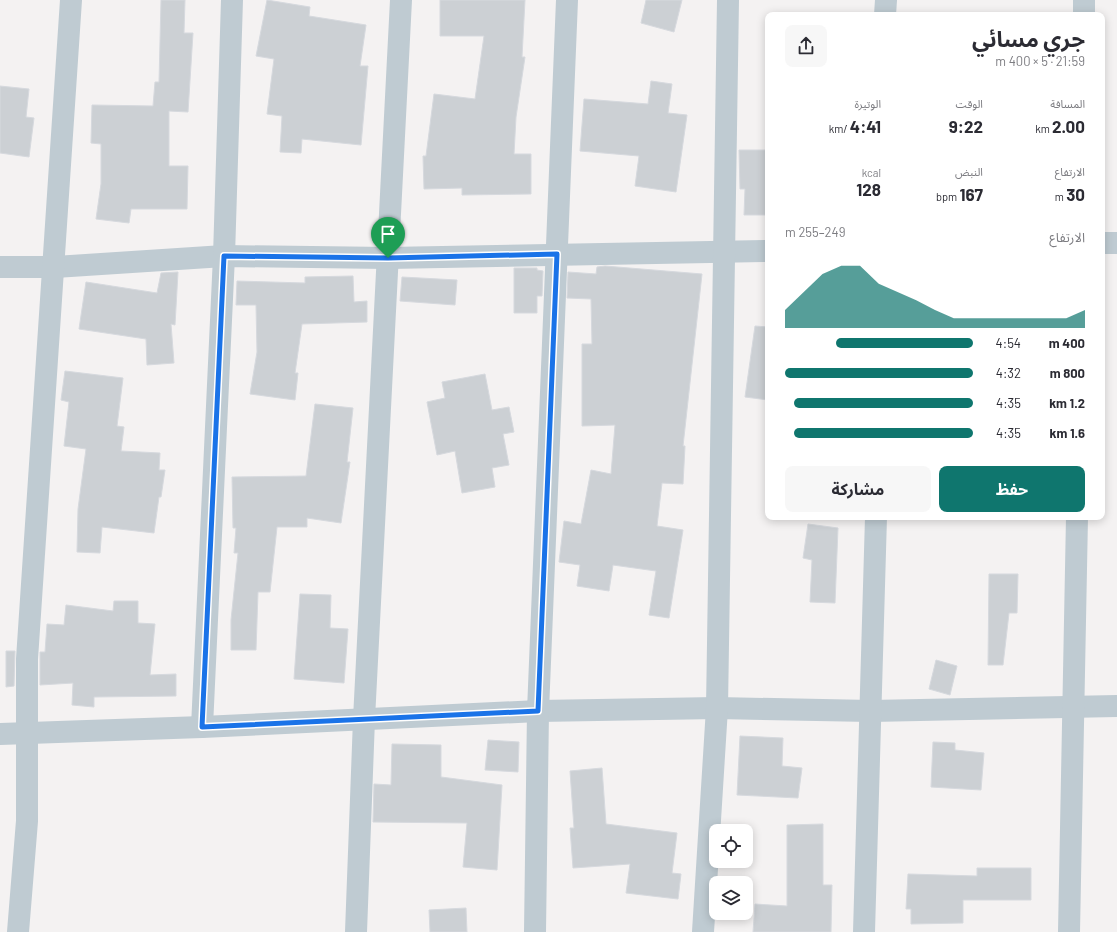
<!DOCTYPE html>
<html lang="ar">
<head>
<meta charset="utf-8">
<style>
	body { margin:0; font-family:Barlow,"Noto Sans Arabic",sans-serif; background:#f7f7f7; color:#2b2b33; direction:rtl; height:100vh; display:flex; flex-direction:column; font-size:15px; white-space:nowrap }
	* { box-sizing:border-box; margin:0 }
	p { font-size:13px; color:#7c7c81 }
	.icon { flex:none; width:22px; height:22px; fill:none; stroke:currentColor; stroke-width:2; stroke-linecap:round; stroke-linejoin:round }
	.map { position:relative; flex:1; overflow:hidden; direction:ltr }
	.panel { position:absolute; left:765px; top:12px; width:340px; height:508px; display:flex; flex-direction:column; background:#fff; border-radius:8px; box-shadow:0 2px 10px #0003; direction:rtl }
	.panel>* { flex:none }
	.buttons { position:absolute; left:709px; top:824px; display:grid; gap:8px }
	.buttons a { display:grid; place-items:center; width:44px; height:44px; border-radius:8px; background:#fff; box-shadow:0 2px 10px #0003; font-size:20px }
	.pin { position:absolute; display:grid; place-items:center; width:34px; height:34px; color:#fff; margin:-41px -17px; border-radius:50% 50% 50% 0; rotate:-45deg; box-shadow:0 0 4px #0007 }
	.pin .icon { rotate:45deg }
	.round { display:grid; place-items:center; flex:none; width:42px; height:42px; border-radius:8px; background:#f7f7f7 }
	.overview { display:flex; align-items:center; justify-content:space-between; height:68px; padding:0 20px }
	h1 { font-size:22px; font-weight:700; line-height:30px }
	.figures { display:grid; grid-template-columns:repeat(3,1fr); gap:6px; height:68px; padding:4px 20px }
	.figures div { display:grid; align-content:center }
	.figures b { font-size:17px; font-weight:700 }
	.figures small { font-size:11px; font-weight:400 }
	.figures p { font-size:11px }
	.chart { height:112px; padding:8px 20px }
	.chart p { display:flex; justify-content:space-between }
	.chart svg { width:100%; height:72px; margin-top:4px; fill:#0f766e; opacity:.7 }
	.button { display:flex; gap:8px; margin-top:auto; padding:8px 20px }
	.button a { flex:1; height:46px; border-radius:8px; background:#0f766e; color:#fff; font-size:16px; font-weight:700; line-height:46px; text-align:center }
	.button a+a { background:#f7f7f7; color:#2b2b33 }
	ul { padding:0 20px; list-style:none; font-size:13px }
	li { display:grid; grid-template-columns:64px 48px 1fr; align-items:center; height:30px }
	li i { height:10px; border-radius:5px; background:#0f766e }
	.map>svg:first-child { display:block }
	.building { fill:#ccd0d4; stroke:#d6d9de }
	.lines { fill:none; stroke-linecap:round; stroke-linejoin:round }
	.minor { stroke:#bfcbd2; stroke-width:22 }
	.route-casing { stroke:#fff; stroke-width:8 }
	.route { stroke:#1a73e8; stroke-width:5 }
</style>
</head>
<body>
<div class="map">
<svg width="1117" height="932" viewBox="0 0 1117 932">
	<rect width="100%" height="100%" fill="#f4f2f2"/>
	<g class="building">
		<polygon points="161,0 185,0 184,33 193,33 188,112 169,111 169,166 188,166 187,209 131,209 129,223 96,219 101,184 101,144 91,143 92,105 153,106 155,82 159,82"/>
		<polygon points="267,0 310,7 309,16 366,25 360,66 368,66 361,145 302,139 301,153 280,152 282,116 267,114 274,59 256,56"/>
		<polygon points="440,0 525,0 522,57 525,57 516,117 514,154 531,154 531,194 462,195 462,188 424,189 423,156 426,156 434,94 475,99 484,36 440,36"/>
		<polygon points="646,0 682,0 674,32 641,23"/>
		<polygon points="651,81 672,84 668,113 687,115 676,192 635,186 639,156 580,151 584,99 648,104"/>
		<polygon points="0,86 29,89 26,117 34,118 29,157 0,153"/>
		<polygon points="739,150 768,150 768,215 744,215 745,189 740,189"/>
		<polygon points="605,266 702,274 683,446 685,446 683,484 662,483 657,526 683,530 669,618 649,615 656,571 613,565 609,591 577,586 580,565 559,562 564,521 581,524 591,470 611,474 615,425 582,426 582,344 592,344 591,299 567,298 568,272 596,274 597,267"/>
		<polygon points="514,268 537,268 537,270 543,271 542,296 537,296 537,313 514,313"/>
		<polygon points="178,272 175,325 171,324 174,363 147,365 146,339 79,329 86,282 157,293 161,273"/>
		<polygon points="353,276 354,302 367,301 367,322 302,324 295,373 298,373 295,400 250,394 257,352 256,305 236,305 237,281 305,283 305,277"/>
		<polygon points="402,277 457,280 455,305 400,301"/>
		<polygon points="755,326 768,327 768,400 745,397"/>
		<polygon points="65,371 123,378 117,426 124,427 121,451 160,453 159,470 165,470 161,497 159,497 154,533 102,527 100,553 77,552 78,509 86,449 64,446 69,402 61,400"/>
		<polygon points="485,374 492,410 509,407 514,432 503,434 509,465 492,468 495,487 462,493 455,451 437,455 427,402 445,398 442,382"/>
		<polygon points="315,404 353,408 347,462 350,462 341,523 307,518 307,527 277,527 270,592 258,592 256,650 231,650 231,620 238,553 234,553 236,528 233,528 232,477 306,476"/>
		<polygon points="808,524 838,528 835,603 810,602 812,560 803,558"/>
		<polygon points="989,574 1018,574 1017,613 1009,613 1003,665 988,665"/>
		<polygon points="300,594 331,595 330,628 348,629 344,683 294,679"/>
		<polygon points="114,601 138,601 138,623 155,624 150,675 176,674 176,696 94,697 94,707 72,705 73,683 40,685 40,652 45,652 47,624 64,625 66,605 113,611"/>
		<polygon points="6,651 15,651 14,686 6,687"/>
		<polygon points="936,660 957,666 950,695 929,689"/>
		<polygon points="740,736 783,738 782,766 802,768 798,798 737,795"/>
		<polygon points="488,740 519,742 518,772 485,770"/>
		<polygon points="933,742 955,743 955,750 984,753 981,790 931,787"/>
		<polygon points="392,744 441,745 441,777 502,785 497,870 463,867 467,823 373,822 374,784 391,785"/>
		<polygon points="602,768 606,824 677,833 672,873 681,874 678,899 626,893 630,864 573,868 570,828 574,828 570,771"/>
		<polygon points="823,824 823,885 832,885 831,932 753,932 755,904 787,906 787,825"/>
		<polygon points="977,868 1031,868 1031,900 963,900 963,923 911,924 911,909 906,909 908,874 977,876"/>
		<polygon points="466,908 467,932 430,932 429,910"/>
	</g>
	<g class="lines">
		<g class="minor">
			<polyline points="885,15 886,0"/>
			<polyline points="1084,15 1084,0"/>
			<polyline points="1102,243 1117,243"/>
			<polyline points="0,267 55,267 224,256 388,258 768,251"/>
			<polyline points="202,727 224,256 232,0"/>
			<polyline points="0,734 202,727 538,711 717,708 871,711 1117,706"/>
			<polyline points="18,932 27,821 27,659 71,0"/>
			<polyline points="356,932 364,719 401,0"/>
			<polyline points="535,932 538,711 567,0"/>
			<polyline points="703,932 717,708 728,0"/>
			<polyline points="864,932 876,517"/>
			<polyline points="1069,932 1077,517"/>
		</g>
	</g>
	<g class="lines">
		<g class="route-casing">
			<polygon id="route" points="557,254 538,711 202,727 224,256 388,258"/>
		</g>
		<use href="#route" class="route"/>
	</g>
</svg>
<div class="buttons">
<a><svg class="icon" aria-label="locate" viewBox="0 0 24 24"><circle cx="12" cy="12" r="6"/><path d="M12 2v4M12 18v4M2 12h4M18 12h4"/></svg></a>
<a><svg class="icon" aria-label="layers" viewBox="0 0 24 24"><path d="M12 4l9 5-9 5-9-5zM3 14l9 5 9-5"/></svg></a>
</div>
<div class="pin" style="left:388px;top:258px;background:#1e9e55"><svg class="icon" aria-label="arrive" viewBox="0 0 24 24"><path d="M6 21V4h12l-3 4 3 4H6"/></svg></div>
<section class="panel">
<div class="overview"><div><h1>جري مسائي</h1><p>21:59 · 5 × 400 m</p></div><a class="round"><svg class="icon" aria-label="share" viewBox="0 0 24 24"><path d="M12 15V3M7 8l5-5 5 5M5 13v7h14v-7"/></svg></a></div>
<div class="figures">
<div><p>المسافة</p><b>2.00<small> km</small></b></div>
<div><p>الوقت</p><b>9:22</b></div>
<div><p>الوتيرة</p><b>4:41<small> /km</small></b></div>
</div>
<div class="figures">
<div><p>الارتفاع</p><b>30<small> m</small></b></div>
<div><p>النبض</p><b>167<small> bpm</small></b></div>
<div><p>kcal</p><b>128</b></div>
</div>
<div class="chart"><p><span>الارتفاع</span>249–255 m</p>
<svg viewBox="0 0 160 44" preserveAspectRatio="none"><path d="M0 44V33L10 22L20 11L30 6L40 6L50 17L60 22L70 27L80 33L90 38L100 38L110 38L120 38L130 38L140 38L150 38L160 33V44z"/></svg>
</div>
<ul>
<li><b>400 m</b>4:54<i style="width:73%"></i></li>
<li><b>800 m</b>4:32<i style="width:100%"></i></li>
<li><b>1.2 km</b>4:35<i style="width:95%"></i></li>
<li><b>1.6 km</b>4:35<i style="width:95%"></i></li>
</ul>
<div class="button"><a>حفظ</a><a>مشاركة</a></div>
</section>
</div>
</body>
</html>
